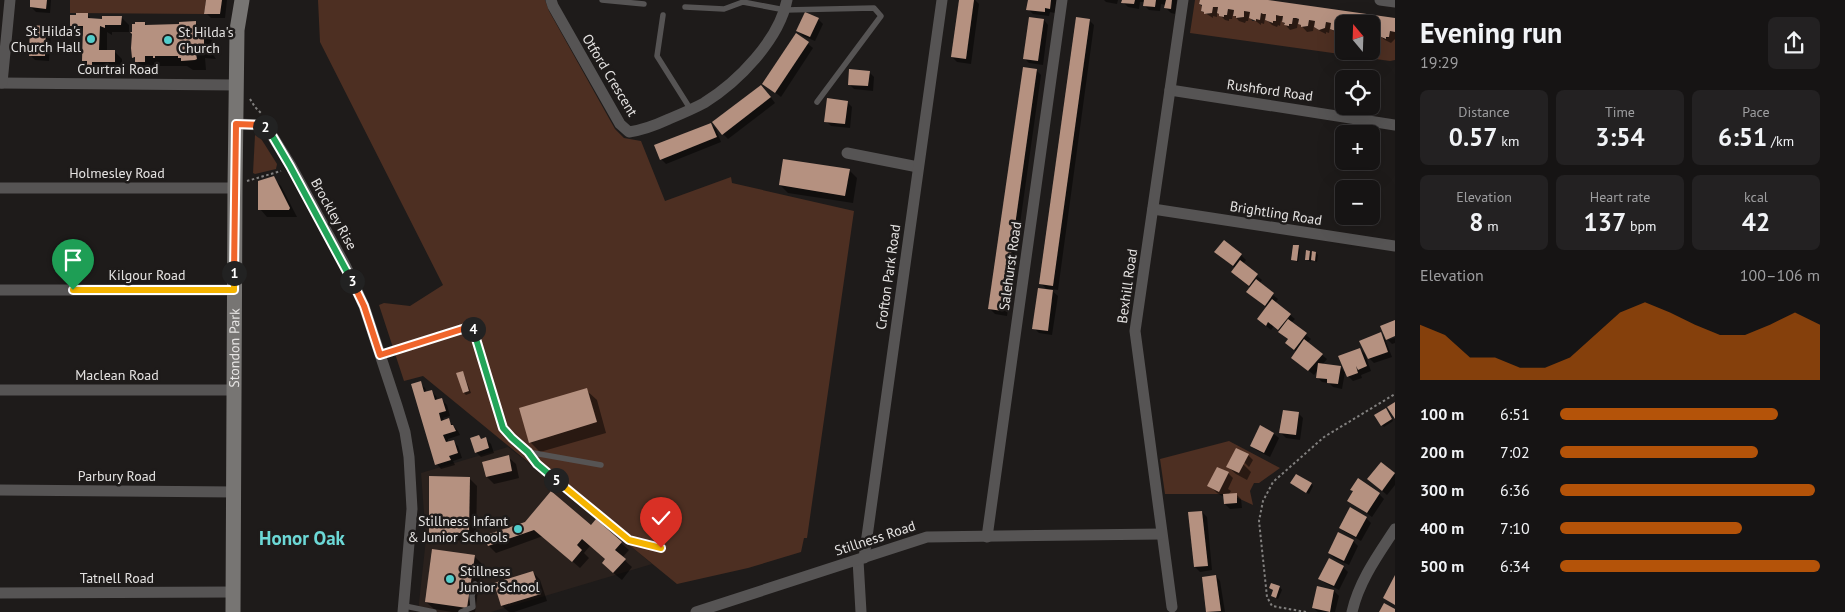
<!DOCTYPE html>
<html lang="en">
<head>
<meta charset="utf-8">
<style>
	body { margin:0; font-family:"PT Sans",sans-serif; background:#232122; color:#f1f3f6; height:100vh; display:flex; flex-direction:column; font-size:19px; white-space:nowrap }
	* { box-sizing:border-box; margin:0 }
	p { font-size:16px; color:#9e9ea0 }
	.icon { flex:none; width:28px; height:28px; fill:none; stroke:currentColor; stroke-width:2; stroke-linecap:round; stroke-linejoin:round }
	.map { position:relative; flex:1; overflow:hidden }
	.side { display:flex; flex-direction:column; background:#161414; width:450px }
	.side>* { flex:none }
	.needle { width:32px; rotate:341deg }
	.controls { position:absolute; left:1335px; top:15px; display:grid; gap:10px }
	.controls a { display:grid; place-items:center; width:45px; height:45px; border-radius:8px; background:#161414; box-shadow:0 5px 20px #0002,0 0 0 1px #353334; font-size:25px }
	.pin { position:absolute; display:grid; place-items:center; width:42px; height:42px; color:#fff; margin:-51px -21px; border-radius:50% 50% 50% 0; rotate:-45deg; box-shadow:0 0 5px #0007 }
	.pin .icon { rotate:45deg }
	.km { position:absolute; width:25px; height:25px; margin:-12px; border-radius:50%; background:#222; color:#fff; font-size:14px; line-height:25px; text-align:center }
	.round { display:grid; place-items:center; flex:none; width:52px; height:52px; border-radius:8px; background:#232122 }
	.overview { display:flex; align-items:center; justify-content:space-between; height:85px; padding:0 25px }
	h1 { font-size:28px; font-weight:600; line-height:38px }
	.figures { display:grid; grid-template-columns:repeat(3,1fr); gap:8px; height:85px; padding:5px 25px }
	.figures div { display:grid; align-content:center; border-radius:8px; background:#232122; text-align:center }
	.figures b { font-size:25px; font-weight:600 }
	.figures small { font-size:14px; font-weight:400 }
	.figures p { font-size:14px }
	.chart { height:140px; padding:10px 25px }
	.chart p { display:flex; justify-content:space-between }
	.chart svg { width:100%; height:90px; margin-top:5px; fill:#b45309; opacity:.7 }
	ul { padding:0 25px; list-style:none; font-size:16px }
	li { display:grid; grid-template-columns:80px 60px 1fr; align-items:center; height:38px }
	li i { height:12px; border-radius:6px; background:#b45309 }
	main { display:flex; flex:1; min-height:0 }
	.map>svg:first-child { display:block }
	.built { fill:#2a211d }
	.green { fill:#4d2f22 }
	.shadow { fill:#0007 }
	.building { fill:#b59180 }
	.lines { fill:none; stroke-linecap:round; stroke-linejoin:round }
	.path { stroke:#82807f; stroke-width:2; stroke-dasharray:2.5 2.5; stroke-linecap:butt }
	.lane { stroke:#565454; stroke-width:5.5 }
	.street { stroke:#565454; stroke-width:11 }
	.secondary { stroke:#777573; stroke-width:15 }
	.split-1-casing { stroke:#fff; stroke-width:10 }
	.split-2-casing { stroke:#fff; stroke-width:10 }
	.split-3-casing { stroke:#fff; stroke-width:10 }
	.split-4-casing { stroke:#fff; stroke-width:10 }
	.split-5-casing { stroke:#fff; stroke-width:10 }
	.split-6-casing { stroke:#fff; stroke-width:10 }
	.split-1 { stroke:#f5b400; stroke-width:6 }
	.split-2 { stroke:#f0652b; stroke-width:6 }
	.split-3 { stroke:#22a559; stroke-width:6 }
	.split-4 { stroke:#f0652b; stroke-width:6 }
	.split-5 { stroke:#22a559; stroke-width:6 }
	.split-6 { stroke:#f5b400; stroke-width:6 }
	.poi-dot { fill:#53cdcb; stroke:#1e1b1a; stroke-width:2 }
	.labels { text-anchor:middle; stroke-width:5; stroke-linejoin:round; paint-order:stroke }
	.poi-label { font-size:14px; fill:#e5e3e2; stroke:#1e1b1a; text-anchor:end }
	.street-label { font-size:14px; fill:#e5e3e2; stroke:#1e1b1a }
	.district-label { font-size:19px; font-weight:bold; fill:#6cd8d6; stroke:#1e1b1a }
</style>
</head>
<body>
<main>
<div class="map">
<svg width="1395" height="612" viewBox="0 0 1395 612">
	<rect width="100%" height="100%" fill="#1e1b1a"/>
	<polygon class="built" points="508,447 599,519 652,564 491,612 418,612 426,539 421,473"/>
	<g class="green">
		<polygon points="70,0 206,0 204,14 70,13"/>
		<polygon points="318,0 545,0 549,11 615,129 624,138 641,141 665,201 731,177 732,183 854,211 807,538 804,538 801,552 748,568 677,584 423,376 404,381 379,305 384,303 410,306 443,285 320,42"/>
		<polygon points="1195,0 1200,0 1199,4 1202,6 1201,11 1204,12 1205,14 1208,14 1213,7 1218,7 1217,13 1224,17 1224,15 1227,15 1228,9 1234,10 1233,16 1236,16 1237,18 1243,17 1244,11 1250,12 1252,21 1256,21 1256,19 1260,19 1261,13 1266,14 1265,20 1272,23 1273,21 1276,21 1276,15 1283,16 1282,22 1285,23 1285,25 1292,24 1293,18 1299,19 1298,24 1301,25 1301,27 1308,26 1309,20 1315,21 1314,27 1319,30 1325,28 1326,22 1331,23 1330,29 1337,32 1338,30 1341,30 1342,24 1344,25 1344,51 1371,51 1371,35 1374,29 1380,30 1379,35 1384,39 1389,37 1390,31 1395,32 1395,60 1390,61 1190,33"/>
		<polygon points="255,135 260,137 277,164 276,169 255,174 253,173"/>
		<polygon points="1229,441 1280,468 1259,483 1254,483 1250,491 1253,505 1229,494 1165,494 1160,459"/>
	</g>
	<g class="shadow">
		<polygon points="31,0 51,0 50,13 36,12 31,7"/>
		<polygon points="207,0 227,0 225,18 211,18 206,13"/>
		<polygon points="960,0 975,0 979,4 971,64 957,62 952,57"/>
		<polygon points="1029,0 1057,0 1055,13 1050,12 1049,16 1033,14 1028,9"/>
		<polygon points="1104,0 1118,0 1117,4 1106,2"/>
		<polygon points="1123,0 1177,0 1175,14 1171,13 1166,8 1166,5 1161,4 1160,11 1149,10 1144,5 1145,2 1140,2 1139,9 1128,7 1123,2"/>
		<polygon points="1201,0 1260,0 1395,19 1395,39 1391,43 1385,40 1378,34 1378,39 1374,39 1374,41 1371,40 1371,24 1344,24 1344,34 1342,36 1336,34 1330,27 1329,33 1326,32 1326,34 1320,31 1314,25 1313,31 1307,32 1298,22 1297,28 1290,30 1281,20 1280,26 1278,25 1277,27 1272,25 1265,18 1264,24 1261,23 1261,25 1249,16 1248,21 1246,21 1245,23 1239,21 1233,14 1232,19 1229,19 1229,21 1225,20 1217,12 1217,17 1213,16 1213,18 1202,11"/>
		<polygon points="87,14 92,20 121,17 129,25 129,32 112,32 112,35 107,32 107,52 115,52 122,59 122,69 99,69 99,72 96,72 84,61 84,33 79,33 71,25"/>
		<polygon points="818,19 823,24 815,41 803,36 798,31"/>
		<polygon points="1044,20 1048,25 1043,65 1029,63 1024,58"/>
		<polygon points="1089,20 1094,25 1058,290 1050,289 1058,296 1052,335 1039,333 1034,328 1048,290 1040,283"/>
		<polygon points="145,23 147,26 180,26 196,23 214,43 214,56 216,59 205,58 206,70 193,70 187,66 155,66 155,72 147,72 133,57"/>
		<polygon points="46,27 51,32 49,61 35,60 30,55"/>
		<polygon points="797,35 813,48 781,97 764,84"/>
		<polygon points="1036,70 1041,75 1007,316 995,314 990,309"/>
		<polygon points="869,72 874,77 873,91 854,89 849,84"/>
		<polygon points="766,91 775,103 728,139 723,134"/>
		<polygon points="847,102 852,107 850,128 831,126 826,121"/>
		<polygon points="711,124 716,129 721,142 666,164 661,159"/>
		<polygon points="849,170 857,178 853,203 788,193 780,185"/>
		<polygon points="273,178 281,186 297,217 267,217 260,209"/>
		<polygon points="1298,247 1300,249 1298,262 1292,260"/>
		<polygon points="1310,252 1313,255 1316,253 1318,255 1317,262 1311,259 1311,262 1306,259"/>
		<polygon points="1241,255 1246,260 1243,264 1262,280 1259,284 1278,299 1275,303 1295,319 1291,323 1311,339 1307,343 1327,359 1323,364 1340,367 1345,372 1342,389 1333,387 1329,383 1322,382 1317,377 1318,370 1314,375 1298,362 1297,352 1286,343 1289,340 1274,326 1271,330 1264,324 1267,308 1253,297 1251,288 1237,277 1235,268 1221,257"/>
		<polygon points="1380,334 1385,339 1392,357 1374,363 1365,354 1371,371 1361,375 1362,378 1353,381 1348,376 1360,349 1366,355"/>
		<polygon points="1395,338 1395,343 1392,344 1388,340"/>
		<polygon points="463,372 471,393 466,395 464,393"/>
		<polygon points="420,383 425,388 427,393 431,391 436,396 438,401 442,400 447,405 450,416 443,418 444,421 448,420 458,431 460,435 448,439 448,443 453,441 458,446 462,458 453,461 455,465 441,469 437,464"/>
		<polygon points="586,390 597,400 606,433 540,452 530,442"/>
		<polygon points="1388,411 1393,421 1384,427 1382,425"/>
		<polygon points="1298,413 1303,418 1300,440 1286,438 1281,433"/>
		<polygon points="1274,434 1279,438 1270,457 1256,450 1251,445"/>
		<polygon points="479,437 482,440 486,439 491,444 494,453 481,457 476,452"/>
		<polygon points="1237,449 1248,455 1253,460 1249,467 1240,458 1239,460 1251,472 1247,480 1236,474 1228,467"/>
		<polygon points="508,457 516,464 519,478 494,484 487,477"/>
		<polygon points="1382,464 1395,475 1395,485 1387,495 1374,484"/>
		<polygon points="1218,468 1228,473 1233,478 1228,489 1231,491 1229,494 1236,494 1241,499 1242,508 1230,509 1225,504 1224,497 1217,493 1209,485"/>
		<polygon points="469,478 477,486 476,541 438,540 430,533"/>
		<polygon points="1311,484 1313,486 1309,494 1293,485"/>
		<polygon points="1354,491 1379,494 1384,499 1372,517 1348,500"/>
		<polygon points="1202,512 1207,517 1212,570 1200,572 1195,567"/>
		<polygon points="1366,518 1371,523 1361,541 1345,532 1340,528"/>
		<polygon points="525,523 591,527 621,543 629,550 622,558 632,567 622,580 611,571 607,560 590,546 584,553 589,558 580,568 543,536 496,553 489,546 485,536"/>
		<polygon points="1353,541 1358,546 1349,565 1334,558 1329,553"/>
		<polygon points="474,556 482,564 475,612 452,612 434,609 426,602"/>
		<polygon points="1343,567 1348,572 1339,590 1325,583 1320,578"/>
		<polygon points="533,572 540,580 547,601 514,612 509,612 502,606 495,584"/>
		<polygon points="1216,576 1220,581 1225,612 1208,612 1203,578"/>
		<polygon points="1280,587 1282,590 1278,599 1272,596 1274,591 1271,588"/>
		<polygon points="1317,588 1334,591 1339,596 1335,612 1318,612 1313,608"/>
	</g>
	<g class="building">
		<polygon points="30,0 47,0 46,9 30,7"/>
		<polygon points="206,0 222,0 220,14 204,14"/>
		<polygon points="959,0 974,0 966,59 951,57"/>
		<polygon points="1028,0 1051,0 1050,9 1045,8 1045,12 1026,10"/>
		<polygon points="1122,0 1135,0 1134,4 1121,3"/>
		<polygon points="1144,0 1156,0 1155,7 1143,6"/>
		<polygon points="1166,0 1172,0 1171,9 1164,8"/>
		<polygon points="1200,0 1268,0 1395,18 1395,32 1390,31 1389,37 1386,37 1386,39 1379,36 1380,30 1374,29 1373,35 1371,35 1371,24 1342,24 1341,30 1338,30 1338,32 1330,29 1331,23 1326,22 1325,28 1319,30 1314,27 1315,21 1309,20 1308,26 1301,27 1301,25 1298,24 1299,19 1296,18 1293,18 1292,24 1289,24 1289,26 1284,25 1285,23 1282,22 1283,16 1280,16 1276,15 1276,21 1273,21 1273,23 1265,20 1266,14 1263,14 1261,13 1260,20 1256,19 1256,21 1249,18 1250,12 1244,11 1244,17 1236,18 1236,16 1233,16 1234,10 1228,9 1227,15 1224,15 1224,17 1219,16 1219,14 1217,13 1218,7 1213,7 1212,13 1204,14 1204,12 1201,11 1202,5 1199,4"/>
		<polygon points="805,12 819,18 810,37 796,31"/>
		<polygon points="76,13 88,13 88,18 102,19 102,16 122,16 121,25 105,25 105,28 100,26 99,50 115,50 115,62 92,62 92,65 87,65 87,61 82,61 83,26 70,26 70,15 76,15"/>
		<polygon points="1029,17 1044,19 1038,61 1023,59"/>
		<polygon points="1076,17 1090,19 1053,286 1039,284"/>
		<polygon points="196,21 196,32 204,31 204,46 206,46 206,49 202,50 202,48 195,49 197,59 195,60 181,61 181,58 178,58 178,56 155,56 155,58 153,58 153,56 145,56 145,62 135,62 135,57 132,58 131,48 132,34 130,32 132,32 132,24 135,24 135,22 145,22 145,25 179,24 179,22"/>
		<polygon points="30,25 46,26 45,56 29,56"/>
		<polygon points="796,33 809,42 775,93 762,84"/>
		<polygon points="1023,67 1037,69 1003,311 988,309"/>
		<polygon points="849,69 870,71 868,86 848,85"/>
		<polygon points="761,85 771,97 722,135 712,122"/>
		<polygon points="827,98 848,101 845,124 824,122"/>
		<polygon points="711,123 717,137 660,160 654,145"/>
		<polygon points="783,159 850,169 845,196 779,185"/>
		<polygon points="274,176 290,208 289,210 258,210 258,181"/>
		<polygon points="1224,240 1242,254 1233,266 1214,252"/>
		<polygon points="1293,245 1299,245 1297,261 1291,260"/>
		<polygon points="1306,250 1310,251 1309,260 1305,260"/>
		<polygon points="1312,251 1316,252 1315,261 1311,260"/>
		<polygon points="1240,260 1258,274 1249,286 1231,272"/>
		<polygon points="1256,279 1274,293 1265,306 1246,292"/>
		<polygon points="1038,288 1053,290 1048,331 1032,329"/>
		<polygon points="1272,299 1291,314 1278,330 1268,322 1266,326 1257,319"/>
		<polygon points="1288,319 1307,333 1294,350 1285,343 1288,339 1278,332"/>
		<polygon points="1395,320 1395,336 1386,340 1380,326"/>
		<polygon points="1381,332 1388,352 1368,359 1359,341"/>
		<polygon points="1304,339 1323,354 1308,371 1291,358"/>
		<polygon points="1360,348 1367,366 1358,370 1356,366 1358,373 1347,377 1338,356"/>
		<polygon points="1318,363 1341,366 1338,384 1327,383 1327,379 1316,378"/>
		<polygon points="463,371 469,391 463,393 456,373"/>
		<polygon points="421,381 424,392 432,390 435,400 442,398 446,411 439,413 441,421 449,418 451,425 453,425 456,431 443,435 446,442 454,440 458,453 449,456 451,460 435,465 411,384"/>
		<polygon points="587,388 597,422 529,443 519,408"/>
		<polygon points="1395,402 1395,419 1387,407"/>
		<polygon points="1386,408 1392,419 1381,426 1374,415"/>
		<polygon points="1283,410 1299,412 1296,435 1279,433"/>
		<polygon points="1260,425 1274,433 1264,453 1250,446"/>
		<polygon points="479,435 481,439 486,437 489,448 475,453 470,438"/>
		<polygon points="1236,448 1249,454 1239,473 1226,467"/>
		<polygon points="509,455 512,471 486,477 482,462"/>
		<polygon points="1381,462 1395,473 1382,491 1367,479"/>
		<polygon points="1217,467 1229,472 1219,492 1207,486"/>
		<polygon points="1296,474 1312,483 1306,493 1290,483"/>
		<polygon points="429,476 470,477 469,533 429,533"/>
		<polygon points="1358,478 1380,493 1367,513 1347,501 1353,491 1350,490"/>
		<polygon points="551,491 591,525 596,519 622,542 615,550 626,559 613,573 602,563 605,559 582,539 577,545 582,550 572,562 534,530 488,546 483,536 525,522"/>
		<polygon points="1237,493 1237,503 1224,504 1223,494"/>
		<polygon points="1350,507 1367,517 1356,537 1339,528"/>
		<polygon points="1202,511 1208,566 1194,567 1188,512"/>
		<polygon points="1338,532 1354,540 1344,561 1328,553"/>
		<polygon points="432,549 475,555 467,608 425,602"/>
		<polygon points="1329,558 1344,566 1334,586 1318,579"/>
		<polygon points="533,571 541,594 501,606 494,583"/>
		<polygon points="1216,575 1221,611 1206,612 1202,577"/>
		<polygon points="1395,575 1395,605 1383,598"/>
		<polygon points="1271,583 1280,586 1276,598 1271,596 1273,590 1269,588"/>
		<polygon points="1317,586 1334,590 1330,612 1312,608"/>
		<polygon points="1384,603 1395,609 1395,612 1379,612"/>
	</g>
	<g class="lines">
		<g class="path">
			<polyline points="250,99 255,107 261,113"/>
			<polyline points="247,181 281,171"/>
			<polyline points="535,462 629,540 659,548 666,546"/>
			<polyline points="1306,612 1272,606 1267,597 1259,521 1263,501 1273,482 1324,437 1395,394"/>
		</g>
		<g class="lane">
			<polyline points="602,0 644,4"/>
			<polyline points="685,7 724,9 743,2 785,10 874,8 881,16 817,102"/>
			<polyline points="663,15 657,56 691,110"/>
			<polyline points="380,355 472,326 503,428 512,438 528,452 601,465"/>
			<polyline points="405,606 434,612"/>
			<polyline points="461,612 473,607 472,596 475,584"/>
		</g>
		<g class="street">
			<path d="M551,0L553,6L620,124L629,132C643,130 656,125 669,119C681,114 693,109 704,103C738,82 779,40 787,0"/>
			<polyline points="1380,0 1395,2"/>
			<polyline points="0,83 237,85"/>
			<polyline points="2,83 10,0"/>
			<polyline points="1170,90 1395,125"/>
			<polyline points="236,124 261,125 266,128 273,137 291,166 346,267 364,306 397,406 405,432 409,457 412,509 403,612"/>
			<polyline points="847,153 918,167"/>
			<polyline points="0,188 235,188"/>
			<polyline points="1153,209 1395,246"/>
			<polyline points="0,290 234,290"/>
			<polyline points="0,390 234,390"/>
			<polyline points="0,490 235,492"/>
			<polyline points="987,537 1062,0"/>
			<polyline points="864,558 942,0"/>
			<polyline points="858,560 861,612"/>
			<polyline points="0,593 233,592"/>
			<polyline points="1172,607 1135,331 1183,0"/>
			<polyline points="696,612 927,537 1161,534"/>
			<path d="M1352,612C1359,581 1378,555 1395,529"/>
		</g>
		<path class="secondary" id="s1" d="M233,612L235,188L237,30L242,0"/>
	</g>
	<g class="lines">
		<g class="split-1-casing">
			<polyline id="split-1" points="73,290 234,290 234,273"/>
		</g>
		<g class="split-2-casing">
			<polyline id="split-2" points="234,273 236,124 261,125 265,127"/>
		</g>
		<g class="split-3-casing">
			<polyline id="split-3" points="265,127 273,137 290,166 352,281"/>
		</g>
		<g class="split-4-casing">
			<polyline id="split-4" points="352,281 364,306 380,355 472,326 473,329"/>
		</g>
		<g class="split-5-casing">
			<polyline id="split-5" points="473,329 503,428 512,438 528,452 537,464 556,480"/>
		</g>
		<g class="split-6-casing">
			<polyline id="split-6" points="556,480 629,540 661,548"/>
		</g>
		<use href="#split-1" class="split-1"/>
		<use href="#split-2" class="split-2"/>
		<use href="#split-3" class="split-3"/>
		<use href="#split-4" class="split-4"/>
		<use href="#split-5" class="split-5"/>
		<use href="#split-6" class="split-6"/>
	</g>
	<g class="poi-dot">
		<circle cx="91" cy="39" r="5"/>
		<circle cx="168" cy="40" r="5"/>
		<circle cx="518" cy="529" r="5"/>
		<circle cx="450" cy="579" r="5"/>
	</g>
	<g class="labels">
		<g class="poi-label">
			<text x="81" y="36">St Hilda's<tspan x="81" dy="16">Church Hall</tspan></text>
			<text x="178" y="37" text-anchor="start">St Hilda's<tspan x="178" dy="16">Church</tspan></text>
			<text x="508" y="526">Stillness Infant<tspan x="508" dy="16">&amp; Junior Schools</tspan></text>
			<text x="460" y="576" text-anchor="start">Stillness<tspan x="460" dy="16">Junior School</tspan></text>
		</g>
		<g class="street-label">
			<text x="118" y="74">Courtrai Road</text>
			<text transform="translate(610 75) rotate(59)" y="5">Otford Crescent</text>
			<text transform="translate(1270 90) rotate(8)" y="5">Rushford Road</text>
			<text x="117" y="178">Holmesley Road</text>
			<text transform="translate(1276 213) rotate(9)" y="5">Brightling Road</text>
			<text transform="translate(334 214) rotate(61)" y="5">Brockley Rise</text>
			<text transform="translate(1010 266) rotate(-82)" y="5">Salehurst Road</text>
			<text x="147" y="280">Kilgour Road</text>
			<text transform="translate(888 277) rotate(-82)" y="5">Crofton Park Road</text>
			<text transform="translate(1127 286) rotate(-82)" y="5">Bexhill Road</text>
			<text dy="5" stroke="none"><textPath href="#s1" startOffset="264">Stondon Park</textPath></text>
			<text x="117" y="380">Maclean Road</text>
			<text x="117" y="481">Parbury Road</text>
			<text transform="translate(875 538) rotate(-18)" y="5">Stillness Road</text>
			<text x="117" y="583">Tatnell Road</text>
		</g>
		<g class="district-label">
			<text x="302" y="545">Honor Oak</text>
		</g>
	</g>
</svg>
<div class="controls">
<a><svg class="needle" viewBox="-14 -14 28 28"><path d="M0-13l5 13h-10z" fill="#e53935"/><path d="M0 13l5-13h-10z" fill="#9e9ea0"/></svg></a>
<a><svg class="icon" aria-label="locate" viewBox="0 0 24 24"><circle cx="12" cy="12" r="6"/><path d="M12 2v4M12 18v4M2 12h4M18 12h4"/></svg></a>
<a>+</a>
<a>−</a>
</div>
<div class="pin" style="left:73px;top:290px;background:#1e9e55"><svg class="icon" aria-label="arrive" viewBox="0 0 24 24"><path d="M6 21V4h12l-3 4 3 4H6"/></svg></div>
<div class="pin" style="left:661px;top:548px;background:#d93025"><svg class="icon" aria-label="check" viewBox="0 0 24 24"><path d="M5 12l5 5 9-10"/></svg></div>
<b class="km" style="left:234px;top:273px">1</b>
<b class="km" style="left:265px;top:127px">2</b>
<b class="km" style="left:352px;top:281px">3</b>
<b class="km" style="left:473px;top:329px">4</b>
<b class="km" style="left:556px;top:480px">5</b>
</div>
<section class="side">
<div class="overview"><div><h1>Evening run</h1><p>19:29</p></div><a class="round"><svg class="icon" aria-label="share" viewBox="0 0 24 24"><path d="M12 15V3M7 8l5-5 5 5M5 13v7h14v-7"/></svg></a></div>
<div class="figures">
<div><p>Distance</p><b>0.57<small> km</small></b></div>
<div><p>Time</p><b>3:54</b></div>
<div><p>Pace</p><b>6:51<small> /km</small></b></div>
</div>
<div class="figures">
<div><p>Elevation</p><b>8<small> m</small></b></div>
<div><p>Heart rate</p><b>137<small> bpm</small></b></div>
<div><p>kcal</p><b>42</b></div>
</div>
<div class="chart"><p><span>Elevation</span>100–106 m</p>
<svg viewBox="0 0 160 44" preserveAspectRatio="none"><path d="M0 44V17L10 22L20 33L30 33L40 38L50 38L60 33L70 22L80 11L90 6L100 11L110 17L120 22L130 22L140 17L150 11L160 17V44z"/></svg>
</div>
<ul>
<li><b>100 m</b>6:51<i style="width:84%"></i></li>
<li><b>200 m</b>7:02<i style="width:76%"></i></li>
<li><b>300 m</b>6:36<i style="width:98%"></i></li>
<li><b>400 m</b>7:10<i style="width:70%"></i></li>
<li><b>500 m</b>6:34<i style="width:100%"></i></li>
</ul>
</section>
</main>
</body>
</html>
